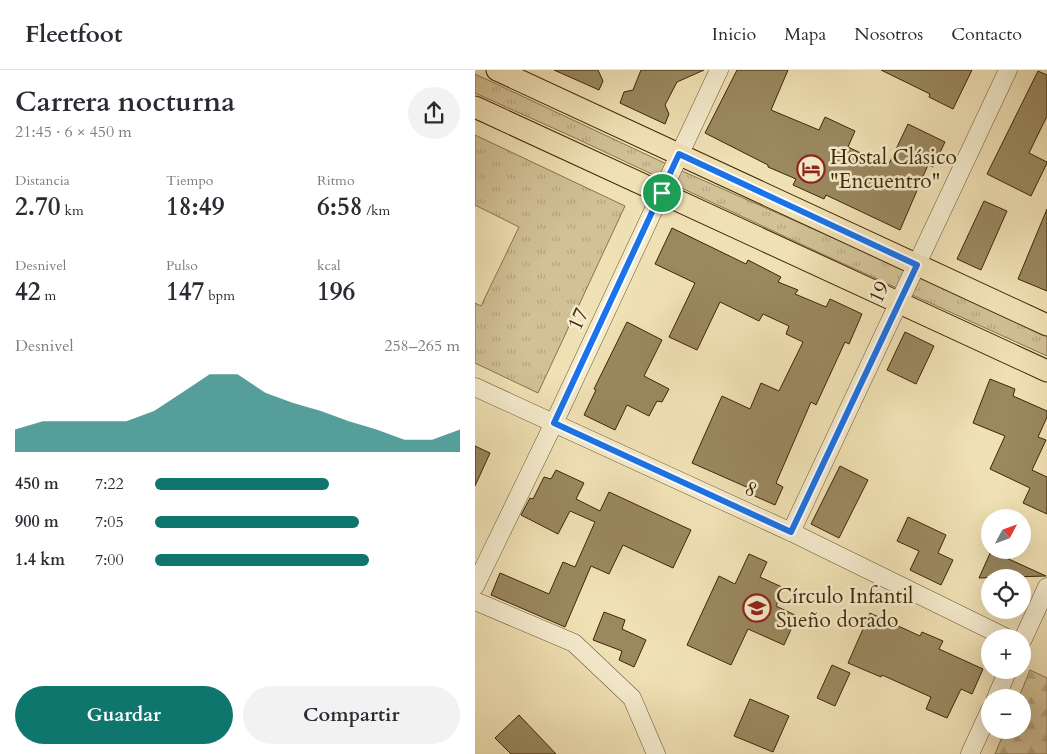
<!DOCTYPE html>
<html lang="es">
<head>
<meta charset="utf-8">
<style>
	body { margin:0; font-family:Cardo,serif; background:#f2f2f3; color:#2b2b33; height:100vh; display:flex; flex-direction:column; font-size:19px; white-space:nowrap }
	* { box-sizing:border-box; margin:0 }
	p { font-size:16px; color:#7c7c81 }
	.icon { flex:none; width:28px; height:28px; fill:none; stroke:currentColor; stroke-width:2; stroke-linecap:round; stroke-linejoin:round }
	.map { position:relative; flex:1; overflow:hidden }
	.details { display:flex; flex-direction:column; background:#fff; width:475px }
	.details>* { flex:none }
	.needle { width:32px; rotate:49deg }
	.tools { position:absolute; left:506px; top:439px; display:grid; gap:10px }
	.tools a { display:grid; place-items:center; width:50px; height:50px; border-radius:50%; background:#fff; box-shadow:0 5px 20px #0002; font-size:25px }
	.pin { position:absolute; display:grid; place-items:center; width:42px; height:42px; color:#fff; margin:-21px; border:2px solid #fff; border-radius:50%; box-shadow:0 1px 5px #0007 }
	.round { display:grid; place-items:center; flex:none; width:52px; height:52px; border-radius:26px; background:#f2f2f3 }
	.head { display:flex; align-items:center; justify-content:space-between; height:85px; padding:0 15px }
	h1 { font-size:28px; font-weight:800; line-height:38px }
	.stats { display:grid; grid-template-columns:repeat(3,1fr); gap:8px; height:85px; padding:5px 15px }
	.stats div { display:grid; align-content:center }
	.stats b { font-size:25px; font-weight:800 }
	.stats small { font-size:14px; font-weight:400 }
	.stats p { font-size:14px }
	.chart { height:140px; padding:10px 15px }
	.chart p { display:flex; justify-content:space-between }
	.chart svg { width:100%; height:90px; margin-top:5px; fill:#0f766e; opacity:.7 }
	.action { display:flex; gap:10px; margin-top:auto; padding:10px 15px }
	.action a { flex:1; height:58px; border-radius:30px; background:#0f766e; color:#fff; font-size:20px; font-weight:800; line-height:58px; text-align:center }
	.action a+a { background:#f2f2f3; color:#2b2b33 }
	ul { padding:0 15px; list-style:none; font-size:16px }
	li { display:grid; grid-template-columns:80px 60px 1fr; align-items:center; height:38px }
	li i { height:12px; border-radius:6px; background:#0f766e }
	header { display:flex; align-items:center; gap:30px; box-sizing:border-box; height:70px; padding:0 25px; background:#fff; border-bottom:1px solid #e1e1e2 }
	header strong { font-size:24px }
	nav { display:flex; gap:28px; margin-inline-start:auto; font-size:18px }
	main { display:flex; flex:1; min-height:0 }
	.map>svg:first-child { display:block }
	.grass { fill:url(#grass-tufts); stroke:#88744c }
	.forest { fill:url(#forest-firs); stroke:#88744c }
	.building { fill:#9a885f; stroke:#3d2703 }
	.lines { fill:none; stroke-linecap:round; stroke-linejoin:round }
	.minor-casing { stroke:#6a562f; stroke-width:19 }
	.major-casing { stroke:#3d2703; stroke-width:23 }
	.minor { stroke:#f5ecce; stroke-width:18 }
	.major { stroke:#f0e1b4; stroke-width:21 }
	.route-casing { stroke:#fff; stroke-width:10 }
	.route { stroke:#1a73e8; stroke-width:6 }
	.labels { text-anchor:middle; stroke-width:5; stroke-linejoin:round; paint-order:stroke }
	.poi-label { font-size:21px; fill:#3d2703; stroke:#f5ecce; text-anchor:start }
	.street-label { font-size:21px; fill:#3d2703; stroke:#f5ecce }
</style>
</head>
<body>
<header>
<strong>Fleetfoot</strong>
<nav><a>Inicio</a><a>Mapa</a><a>Nosotros</a><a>Contacto</a></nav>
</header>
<main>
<section class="details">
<div class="head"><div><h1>Carrera nocturna</h1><p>21:45 · 6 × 450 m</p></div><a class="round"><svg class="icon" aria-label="share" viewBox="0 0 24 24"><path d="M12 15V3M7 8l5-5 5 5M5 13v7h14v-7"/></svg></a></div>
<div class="stats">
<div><p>Distancia</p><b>2.70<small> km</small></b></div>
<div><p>Tiempo</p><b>18:49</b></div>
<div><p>Ritmo</p><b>6:58<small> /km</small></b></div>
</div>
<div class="stats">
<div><p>Desnivel</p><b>42<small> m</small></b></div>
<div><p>Pulso</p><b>147<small> bpm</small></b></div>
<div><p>kcal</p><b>196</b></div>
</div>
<div class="chart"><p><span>Desnivel</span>258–265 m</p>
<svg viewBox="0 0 160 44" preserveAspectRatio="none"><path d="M0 44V33L10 29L20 29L30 29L40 29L50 24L60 15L70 6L80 6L90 15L100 20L110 24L120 29L130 33L140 38L150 38L160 33V44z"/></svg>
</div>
<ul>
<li><b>450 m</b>7:22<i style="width:57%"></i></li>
<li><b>900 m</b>7:05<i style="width:67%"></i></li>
<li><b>1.4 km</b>7:00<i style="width:70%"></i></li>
</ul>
<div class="action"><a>Guardar</a><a>Compartir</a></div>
</section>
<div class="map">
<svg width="572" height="684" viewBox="0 0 572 684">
	<defs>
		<pattern id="grass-tufts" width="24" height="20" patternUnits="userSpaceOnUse" patternTransform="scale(1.25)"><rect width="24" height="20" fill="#d2c196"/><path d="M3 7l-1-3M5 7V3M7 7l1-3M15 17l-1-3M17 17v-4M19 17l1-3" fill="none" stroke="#b5a680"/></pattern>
		<pattern id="forest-firs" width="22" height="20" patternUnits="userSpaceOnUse" patternTransform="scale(1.25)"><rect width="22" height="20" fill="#d2c196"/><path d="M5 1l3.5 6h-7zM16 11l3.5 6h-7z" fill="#b5a680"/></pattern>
	</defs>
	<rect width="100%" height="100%" fill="#f0e1b4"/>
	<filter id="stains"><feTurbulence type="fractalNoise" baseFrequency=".004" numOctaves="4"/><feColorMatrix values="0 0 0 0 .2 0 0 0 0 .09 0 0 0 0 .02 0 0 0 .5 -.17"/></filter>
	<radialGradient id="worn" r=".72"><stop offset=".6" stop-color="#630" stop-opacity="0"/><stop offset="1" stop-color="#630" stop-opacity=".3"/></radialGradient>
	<g class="grass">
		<polygon points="0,4 198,97 438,203 572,266 572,286 347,184 100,68 0,23"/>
		<polygon points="0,65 150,136 63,323 0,293 0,233 6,236 44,157 0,135"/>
	</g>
	<polygon class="forest" points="555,600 572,608 572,684 520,684 530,660 548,660 548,628 544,627"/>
	<g class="building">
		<polygon points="79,0 123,0 128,11 124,20"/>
		<polygon points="166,0 229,0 202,12 190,35 194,44 190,54 145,33 149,22 158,20"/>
		<polygon points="262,0 313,0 296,40 344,60 350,47 380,61 373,77 413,96 433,54 470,72 458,97 453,95 425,160 351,125 349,129 318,115 321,109 293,97 293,95 230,63"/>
		<polygon points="406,0 497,0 478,39 454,27 455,24"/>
		<polygon points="563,1 572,5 572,46 554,83 572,92 572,93 556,126 512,104"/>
		<polygon points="509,131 532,141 506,200 482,189"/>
		<polygon points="572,139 572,221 543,209"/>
		<polygon points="197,158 271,194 273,190 306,207 303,212 323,220 320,224 351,237 355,229 387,244 374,274 370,272 341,335 336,332 301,413 308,417 300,435 275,424 276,419 217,393 247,326 275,339 286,313 304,321 328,272 311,264 314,256 288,244 284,251 245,232 222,280 194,267 220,213 180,194"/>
		<polygon points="152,252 187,270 169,306 194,319 187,332 182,331 174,346 152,335 140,360 109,345 121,320 119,319"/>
		<polygon points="430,262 459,276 441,314 412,300"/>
		<polygon points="515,309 540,319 538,326 572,341 572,347 563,367 571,370 557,400 572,407 572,444 548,433 555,418 515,399 530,366 498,353"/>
		<polygon points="0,376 15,383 0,416"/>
		<polygon points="365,396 393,410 364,468 336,454"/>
		<polygon points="81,400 109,413 101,429 125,441 134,422 216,460 198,498 148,475 134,504 116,496 90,557 16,525 25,503 74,524 88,492 100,497 120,452 95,441 83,464 46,445 55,428 58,429 69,407 76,409"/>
		<polygon points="433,447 471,465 463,483 478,490 466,515 435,500 444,481 422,471"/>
		<polygon points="516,481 571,506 504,508"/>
		<polygon points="274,484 292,492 285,507 309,518 301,536 322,546 309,575 273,559 256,595 212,575 244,506 260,514"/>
		<polygon points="129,542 150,550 147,559 171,570 159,597 144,590 147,581 118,570"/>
		<polygon points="395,543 445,566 447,562 468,571 464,579 508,599 497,624 486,619 472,648 451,639 456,627 407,605 406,607 373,593"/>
		<polygon points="357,595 375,603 360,636 342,628"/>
		<polygon points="275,629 314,646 298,682 259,666"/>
		<polygon points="44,645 81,684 36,684 20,668"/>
	</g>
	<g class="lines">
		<g class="minor-casing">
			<g id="minor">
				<polyline points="0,317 316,462 532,568"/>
				<polyline points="316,462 533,0"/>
				<polyline points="0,516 79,353 244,0"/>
				<polyline points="0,531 99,573 157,628 181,684"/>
				<polyline points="548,569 572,517"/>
				<polyline points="521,628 533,600"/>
				<polyline points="495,684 515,640"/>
			</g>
		</g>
		<g class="major-casing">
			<g id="major">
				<polyline points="22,0 572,255"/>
				<polyline points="0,37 572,301"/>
			</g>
		</g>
		<use href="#minor" class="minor"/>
		<use href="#major" class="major"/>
	</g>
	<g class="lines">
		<g class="route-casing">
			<polygon id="route" points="204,84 442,195 316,462 79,353"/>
		</g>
		<use href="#route" class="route"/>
	</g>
	<defs>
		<g id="hotel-ring" transform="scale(1.4375)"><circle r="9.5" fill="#f5ecce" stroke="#8f2418" stroke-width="1.5"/><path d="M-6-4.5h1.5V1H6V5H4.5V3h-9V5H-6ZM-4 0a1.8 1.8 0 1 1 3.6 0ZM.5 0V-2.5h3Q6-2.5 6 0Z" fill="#8f2418"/></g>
		<g id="school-ring" transform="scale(1.4375)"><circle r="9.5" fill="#f5ecce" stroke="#8f2418" stroke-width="1.5"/><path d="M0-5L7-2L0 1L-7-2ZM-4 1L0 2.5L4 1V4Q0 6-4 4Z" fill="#8f2418"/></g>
	</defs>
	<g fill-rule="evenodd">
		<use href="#hotel-ring" x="336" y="99"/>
		<use href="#school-ring" x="282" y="538"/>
	</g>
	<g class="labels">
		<g class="poi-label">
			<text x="355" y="94">Hostal Clásico<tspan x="355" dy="24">"Encuentro"</tspan></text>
			<text x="301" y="533">Círculo Infantil<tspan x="301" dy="24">Sueño dorado</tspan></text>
		</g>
		<g class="street-label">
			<text transform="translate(404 222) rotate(-65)" y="7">19</text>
			<text transform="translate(103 249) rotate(-65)" y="7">17</text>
			<text transform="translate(276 419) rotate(25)" y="7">8</text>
		</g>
	</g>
	<rect width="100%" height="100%" filter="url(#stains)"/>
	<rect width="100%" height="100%" fill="url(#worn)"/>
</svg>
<div class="tools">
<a><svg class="needle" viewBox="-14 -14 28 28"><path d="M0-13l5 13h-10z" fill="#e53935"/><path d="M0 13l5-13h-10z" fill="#7c7c81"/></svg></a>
<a><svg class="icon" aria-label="locate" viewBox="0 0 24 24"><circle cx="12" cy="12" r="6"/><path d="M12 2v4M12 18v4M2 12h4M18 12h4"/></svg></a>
<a>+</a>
<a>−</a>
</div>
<div class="pin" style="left:187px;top:123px;background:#1e9e55"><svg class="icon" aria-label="arrive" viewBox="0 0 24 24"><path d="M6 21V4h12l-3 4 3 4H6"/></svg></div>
</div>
</main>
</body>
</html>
